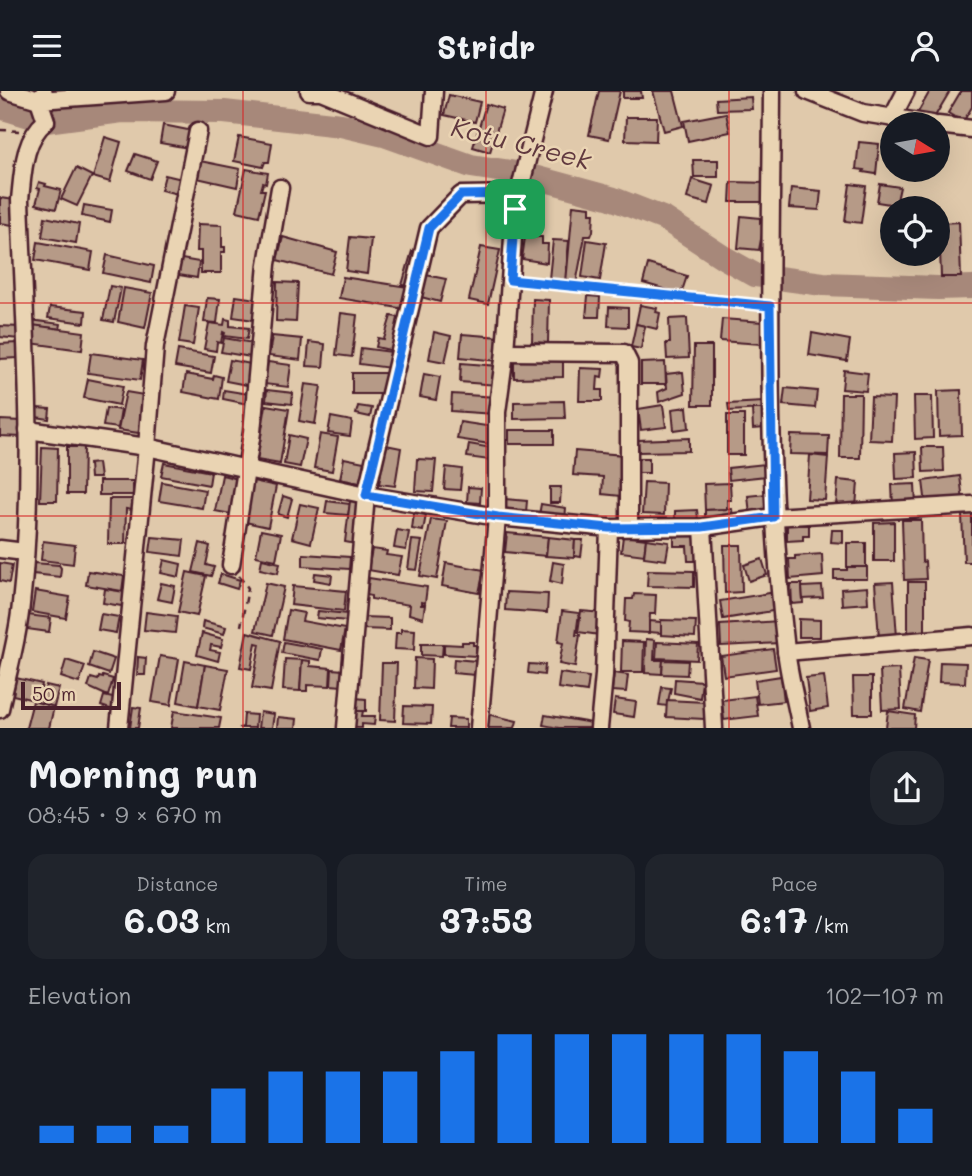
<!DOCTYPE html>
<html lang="en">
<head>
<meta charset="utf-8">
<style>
	body { margin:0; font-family:Mali,sans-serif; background:#20242c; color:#f1f3f6; height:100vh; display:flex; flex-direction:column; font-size:26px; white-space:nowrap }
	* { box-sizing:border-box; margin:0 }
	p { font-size:23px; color:#9ea1a6 }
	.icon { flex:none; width:38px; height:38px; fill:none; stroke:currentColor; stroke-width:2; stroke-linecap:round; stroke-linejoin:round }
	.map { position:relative; height:637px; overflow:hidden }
	.details { display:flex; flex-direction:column; background:#171b24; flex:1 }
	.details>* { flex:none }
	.needle { width:46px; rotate:101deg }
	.fabs { position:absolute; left:880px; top:21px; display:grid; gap:14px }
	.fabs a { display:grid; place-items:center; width:70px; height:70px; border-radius:50%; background:#171b24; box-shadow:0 7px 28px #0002; font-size:35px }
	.scale { position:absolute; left:21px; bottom:18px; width:100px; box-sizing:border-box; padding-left:7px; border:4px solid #4a1f2b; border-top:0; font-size:19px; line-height:24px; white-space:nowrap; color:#4a1f2b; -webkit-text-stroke:5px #ead4b3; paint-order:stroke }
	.pin { position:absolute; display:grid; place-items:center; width:60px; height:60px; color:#fff; margin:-30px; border-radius:14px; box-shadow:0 4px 10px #0006 }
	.round { display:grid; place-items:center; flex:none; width:74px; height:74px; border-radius:28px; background:#20242c }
	.summary { display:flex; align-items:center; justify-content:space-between; height:119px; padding:0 28px }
	h1 { font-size:38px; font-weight:700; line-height:52px }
	.figures { display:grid; grid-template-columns:repeat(3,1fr); gap:10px; height:119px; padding:7px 28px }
	.figures div { display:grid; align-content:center; border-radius:18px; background:#20242c; text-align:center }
	.figures b { font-size:35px; font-weight:700 }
	.figures small { font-size:19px; font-weight:400 }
	.figures p { font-size:19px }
	.chart { height:196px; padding:14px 28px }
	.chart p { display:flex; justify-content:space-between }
	.chart svg { width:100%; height:126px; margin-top:7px; stroke:#1a73e8; stroke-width:6 }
	header { display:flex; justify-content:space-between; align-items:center; height:91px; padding:0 28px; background:#171b24; font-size:32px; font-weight:700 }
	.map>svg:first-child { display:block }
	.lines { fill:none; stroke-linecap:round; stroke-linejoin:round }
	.river { stroke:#a7887a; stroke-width:24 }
	.building { fill:#b69a87; stroke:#4a1f2b; stroke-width:2 }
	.minor-casing { stroke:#4a1f2b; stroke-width:21 }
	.path { stroke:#4a1f2b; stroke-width:2.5; stroke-dasharray:7 5; stroke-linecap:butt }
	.minor { stroke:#ead4b3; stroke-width:16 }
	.route-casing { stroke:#fff; stroke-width:14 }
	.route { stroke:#1a73e8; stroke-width:9 }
	.grid { fill:none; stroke:#d62828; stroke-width:2; stroke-opacity:0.55 }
	.labels { text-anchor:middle; stroke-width:5; stroke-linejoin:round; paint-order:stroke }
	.water-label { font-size:26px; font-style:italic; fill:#61393f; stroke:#ead4b3 }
</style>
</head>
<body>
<header><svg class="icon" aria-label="menu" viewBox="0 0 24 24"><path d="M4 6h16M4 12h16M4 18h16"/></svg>Stridr<svg class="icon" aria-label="person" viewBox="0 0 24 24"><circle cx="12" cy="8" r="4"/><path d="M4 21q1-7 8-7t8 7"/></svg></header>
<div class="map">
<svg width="972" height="637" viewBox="0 0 972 637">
	<rect width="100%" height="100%" fill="#e0c9ab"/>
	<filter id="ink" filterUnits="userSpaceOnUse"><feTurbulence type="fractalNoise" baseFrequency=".0143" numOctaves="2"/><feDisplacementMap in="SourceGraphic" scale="14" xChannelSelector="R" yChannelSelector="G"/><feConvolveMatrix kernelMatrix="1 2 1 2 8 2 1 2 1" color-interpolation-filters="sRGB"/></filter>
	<g filter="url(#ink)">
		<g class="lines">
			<polyline class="river" points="0,16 46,30 122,20 224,21 341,34 384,44 471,75 523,83 611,107 665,128 723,166 755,184 823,193 938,197 972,196"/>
		</g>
		<g class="building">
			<polygon points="599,0 620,0 609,48 589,44"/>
			<polygon points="623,0 641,0 642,7 623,7"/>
			<polygon points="653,0 674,0 683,35 664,40"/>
			<polygon points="930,0 950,0 931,32 917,23"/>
			<polygon points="961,0 972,0 972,16 963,31 948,22"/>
			<polygon points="449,4 480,11 475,31 444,24"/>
			<polygon points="751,6 752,18 717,19 716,8"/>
			<polygon points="486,13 503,18 490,61 473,56"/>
			<polygon points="726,22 730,41 688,50 684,30"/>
			<polygon points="626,26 657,26 656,50 625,49"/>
			<polygon points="163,34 193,40 189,57 160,52"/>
			<polygon points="105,46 121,51 110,91 93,86"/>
			<polygon points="239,46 272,52 269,71 265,71 263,76 234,70"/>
			<polygon points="859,51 879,53 876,83 863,81 864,79 856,78"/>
			<polygon points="135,63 157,70 150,88 128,80"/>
			<polygon points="693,69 718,69 718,86 694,86"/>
			<polygon points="200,70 240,78 237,96 197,87"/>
			<polygon points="76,77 92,85 77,115 61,108"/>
			<polygon points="246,78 268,82 266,93 263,92 261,99 265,99 259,125 237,120"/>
			<polygon points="165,84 182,88 178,103 161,99"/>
			<polygon points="692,88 714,95 709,113 687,107"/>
			<polygon points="39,91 46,93 45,95 61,99 56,118 36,113 40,98 37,97"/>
			<polygon points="731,91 768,92 768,111 730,111"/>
			<polygon points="850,93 866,95 861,132 845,130"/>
			<polygon points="880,93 900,96 896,114 877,111"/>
			<polygon points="791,97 821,100 819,119 789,117"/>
			<polygon points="0,107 16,109 13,134 0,132"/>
			<polygon points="84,114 112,119 110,131 82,125"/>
			<polygon points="573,114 590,116 590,122 594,122 593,140 591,145 585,145 576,193 566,192"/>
			<polygon points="741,125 760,127 760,132 764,132 759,159 738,157"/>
			<polygon points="45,126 79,133 76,152 42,146"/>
			<polygon points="959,131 961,186 941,186 939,132"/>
			<polygon points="198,133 222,134 222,156 225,156 225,161 221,161 221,182 201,182 201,160 197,160"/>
			<polygon points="283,146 337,161 331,183 277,169"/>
			<polygon points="350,146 371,148 367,183 346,180"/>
			<polygon points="525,146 542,146 542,153 548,153 547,172 522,168"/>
			<polygon points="553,149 569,150 565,190 549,188"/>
			<polygon points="587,149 606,152 600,189 582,186"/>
			<polygon points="38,151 93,161 90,179 35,169"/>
			<polygon points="481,156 500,159 488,213 469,209"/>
			<polygon points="412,160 421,163 411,196 402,194"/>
			<polygon points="107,164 154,175 151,192 103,182"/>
			<polygon points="176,167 199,171 197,187 173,183"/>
			<polygon points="648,173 687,185 681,203 643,192"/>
			<polygon points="426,184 446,188 440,211 421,206"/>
			<polygon points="343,186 408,196 405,218 339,207"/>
			<polygon points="277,191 298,192 296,231 276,230"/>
			<polygon points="110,195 121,197 114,231 103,229"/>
			<polygon points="124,197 152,202 145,237 118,231"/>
			<polygon points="236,205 257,208 254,229 233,226"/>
			<polygon points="588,205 600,206 599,226 586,226"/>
			<polygon points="207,207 220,208 217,232 204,231"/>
			<polygon points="533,208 549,209 548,252 532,251"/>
			<polygon points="640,214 657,217 656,221 660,222 657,238 636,233"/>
			<polygon points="185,215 199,217 193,254 179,252"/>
			<polygon points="50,216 86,220 85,232 48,227"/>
			<polygon points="609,216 628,217 628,236 608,235"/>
			<polygon points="341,222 357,224 352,266 336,264"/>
			<polygon points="391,225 404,227 394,260 376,256 378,247 384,248"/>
			<polygon points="687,227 689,267 667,268 666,252 670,252 669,228"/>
			<polygon points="225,228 230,229 230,235 249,237 247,248 224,245 225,242 223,241 221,252 217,251 216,260 204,258 209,232 224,234"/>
			<polygon points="722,228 763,231 761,253 720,250"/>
			<polygon points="30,229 61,233 60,238 29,234"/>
			<polygon points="636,233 645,235 641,258 631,256"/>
			<polygon points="32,234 84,241 82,259 30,252"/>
			<polygon points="0,235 20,236 19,248 0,246"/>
			<polygon points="434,241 451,245 445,271 429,268"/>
			<polygon points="812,242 850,249 847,270 809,264"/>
			<polygon points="462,243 500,246 498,270 460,266"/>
			<polygon points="272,245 302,248 300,269 269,265"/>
			<polygon points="224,247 253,252 251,266 221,261"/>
			<polygon points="309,251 325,253 323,276 307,275"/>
			<polygon points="17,252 17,267 0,268 0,253"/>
			<polygon points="694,255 712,255 712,314 693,314"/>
			<polygon points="361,257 392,261 390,277 359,273"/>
			<polygon points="178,259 214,265 211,282 175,276"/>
			<polygon points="91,262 143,269 140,289 88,282"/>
			<polygon points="563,268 563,286 514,287 514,269"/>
			<polygon points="230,269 251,273 247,294 226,290"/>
			<polygon points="268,271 291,274 288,296 264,293"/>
			<polygon points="665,271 666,293 641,293 641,272"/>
			<polygon points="461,272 499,275 497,294 460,291"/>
			<polygon points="580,277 603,278 602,286 598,285 597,299 602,299 602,310 579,310"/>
			<polygon points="844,279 868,282 866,300 842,298"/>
			<polygon points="683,281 685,302 659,311 658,301 667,297 666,283"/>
			<rect x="352" y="282" width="34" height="21"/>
			<polygon points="186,283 213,288 214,284 222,286 219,308 183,301"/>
			<polygon points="424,283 440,286 436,309 420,306"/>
			<polygon points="88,288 123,295 119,314 84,307"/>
			<polygon points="305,293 321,295 315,333 299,330"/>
			<polygon points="785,297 817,300 815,317 783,314"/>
			<polygon points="224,299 249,303 248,313 223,308"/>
			<polygon points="267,299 293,302 292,313 266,310"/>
			<polygon points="961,299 962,344 939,345 938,300"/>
			<polygon points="126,301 144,304 139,342 118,339"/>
			<polygon points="452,303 496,306 494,323 451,320"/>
			<polygon points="841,303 861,303 860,367 840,367"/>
			<polygon points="914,305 932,305 933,347 915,348"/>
			<polygon points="871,306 894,307 892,350 869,349"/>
			<polygon points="564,310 565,327 514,328 514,311"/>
			<polygon points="763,311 764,318 729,320 728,313"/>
			<polygon points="266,314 289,318 280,373 257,369"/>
			<polygon points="663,314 666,336 641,339 638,318"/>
			<polygon points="358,315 372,317 370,326 356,323"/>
			<polygon points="687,316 689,337 674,339 672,318"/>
			<polygon points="37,317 50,318 49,328 36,326"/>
			<polygon points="106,317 121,319 118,337 103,335"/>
			<polygon points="752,318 764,318 765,337 753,338"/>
			<rect x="727" y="324" width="17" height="40"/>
			<polygon points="331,326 352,330 350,345 328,342"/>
			<polygon points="0,329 22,330 22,346 0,345"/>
			<polygon points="460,331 493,336 490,353 457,348"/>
			<rect x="509" y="339" width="45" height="14"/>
			<polygon points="320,343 338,346 332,380 314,377"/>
			<polygon points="289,344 306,348 300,376 284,373"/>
			<polygon points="791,344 829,345 828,364 790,363"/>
			<polygon points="689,347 689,360 639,361 638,349"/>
			<polygon points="469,353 492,357 489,369 467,366"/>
			<polygon points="386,354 401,357 395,395 379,393"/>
			<polygon points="42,356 58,357 57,410 40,410"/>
			<polygon points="67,356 84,356 83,403 67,403"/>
			<polygon points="922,356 943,356 944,380 923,381"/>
			<polygon points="575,360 624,364 621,405 602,403 603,386 573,384"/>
			<polygon points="916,361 917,387 896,388 895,362"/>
			<polygon points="810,364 828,366 825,409 807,408"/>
			<polygon points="344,367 364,371 360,392 340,388"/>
			<polygon points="637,367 649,367 649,382 636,382"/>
			<polygon points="417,368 436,369 433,401 415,400"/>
			<polygon points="98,372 100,387 90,387 89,373"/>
			<polygon points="164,372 211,381 209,394 161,385"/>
			<polygon points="765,373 766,385 729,389 728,377"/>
			<polygon points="446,376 462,378 460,399 444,398"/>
			<polygon points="222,384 238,388 231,423 215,420"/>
			<polygon points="960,385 963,410 926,414 923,390"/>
			<polygon points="838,389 858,391 856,416 836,415"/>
			<rect x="99" y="390" width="34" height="14"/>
			<polygon points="253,390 276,395 268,436 245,431"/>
			<polygon points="162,391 205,399 202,417 159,410"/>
			<polygon points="644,391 665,392 664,424 642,423"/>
			<polygon points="730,392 731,409 727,409 727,418 705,419 704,393"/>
			<polygon points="915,393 916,416 893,416 892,394"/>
			<polygon points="468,396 481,397 480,412 467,411"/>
			<polygon points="550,396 561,396 560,412 550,412"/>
			<polygon points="766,403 768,422 750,423 748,405"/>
			<polygon points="283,405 292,408 287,426 278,423"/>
			<polygon points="109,408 132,408 132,419 126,418 125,453 108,453"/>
			<polygon points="505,408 527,410 526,421 504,419"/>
			<polygon points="327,410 350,413 348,424 325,422"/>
			<polygon points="350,410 361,411 356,453 345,451"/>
			<polygon points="300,413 319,417 311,452 292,447"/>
			<polygon points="541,413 566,417 565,428 539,424"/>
			<polygon points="732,418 733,427 705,428 705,419"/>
			<polygon points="697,419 698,428 675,429 675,420"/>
			<polygon points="414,422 426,424 423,440 412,438"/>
			<polygon points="972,423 972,471 964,471 962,424"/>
			<polygon points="431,428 447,430 437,488 420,485"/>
			<polygon points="902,429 921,429 922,471 925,470 926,488 904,489"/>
			<polygon points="894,431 894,470 874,470 874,432"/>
			<polygon points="787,434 809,434 809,445 803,445 803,449 787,450"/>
			<polygon points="261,439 281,443 276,469 256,465"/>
			<polygon points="397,439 409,441 406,459 394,457"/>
			<polygon points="832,439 843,439 843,452 831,451"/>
			<polygon points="507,442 548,446 546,465 505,461"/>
			<polygon points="695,443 696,470 688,470 687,455 674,455 674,444"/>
			<polygon points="623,445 646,448 644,464 621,461"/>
			<polygon points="152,446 184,449 182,465 150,461"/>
			<polygon points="548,446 575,449 574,467 546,465"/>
			<polygon points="646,448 669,451 666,469 644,466"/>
			<polygon points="412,449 422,450 417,479 408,478"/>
			<polygon points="575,449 583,449 581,466 574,465"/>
			<polygon points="43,450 75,454 73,473 41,469"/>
			<polygon points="200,452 210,455 206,474 214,476 211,485 193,481"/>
			<rect x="847" y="452" width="19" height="24"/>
			<polygon points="724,454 741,454 742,501 725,502"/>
			<polygon points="372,458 387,460 386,464 402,466 398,484 368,479"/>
			<polygon points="303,463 350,466 349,478 303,475"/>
			<polygon points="822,463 823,485 790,488 789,468 795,468 795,465"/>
			<polygon points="262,468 280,472 278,482 260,478"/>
			<polygon points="762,468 767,484 749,490 744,474"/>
			<polygon points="164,469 181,473 179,486 161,482"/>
			<polygon points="553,471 564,473 562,493 550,490"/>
			<polygon points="0,472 12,474 9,492 0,490"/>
			<polygon points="34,472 59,474 61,477 60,486 33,483"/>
			<polygon points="446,472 484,479 479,502 442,495"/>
			<polygon points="847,476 867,476 867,488 834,488 834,479 847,479"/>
			<polygon points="648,479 694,480 694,496 647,495"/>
			<polygon points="88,480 124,485 122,500 86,494"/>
			<polygon points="187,481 206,485 197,525 178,521"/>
			<polygon points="315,482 332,484 331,492 314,489"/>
			<polygon points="221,483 240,489 237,498 218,492"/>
			<polygon points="369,487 427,496 425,512 421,511 421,514 425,514 423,527 409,523 410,514 371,508 371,505 367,504"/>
			<polygon points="893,491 897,546 879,547 875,492"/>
			<rect x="908" y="491" width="17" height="52"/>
			<polygon points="161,492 175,495 172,511 157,508"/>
			<polygon points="266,492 284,496 273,544 255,540"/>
			<polygon points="791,493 802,493 803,512 792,513"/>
			<polygon points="293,495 346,500 344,520 291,514"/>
			<polygon points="822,495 823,507 803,508 802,496"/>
			<polygon points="867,496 868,512 842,514 841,498"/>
			<polygon points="105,498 131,502 128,516 103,512"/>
			<polygon points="35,500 70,506 66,527 32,521"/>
			<polygon points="506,501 548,503 547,522 505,519"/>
			<polygon points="776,501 779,519 723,528 720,510"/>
			<polygon points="634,503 656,504 655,523 650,523 649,542 628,541 629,531 625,530 626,508 633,508"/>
			<polygon points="288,519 304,522 302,530 345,538 341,559 283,548"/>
			<polygon points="318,520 348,523 347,530 317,527"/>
			<polygon points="562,520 579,522 576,544 580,544 575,576 559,573 563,552 558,551"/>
			<polygon points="581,520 603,522 600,544 578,541"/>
			<polygon points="146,521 177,525 175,542 144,539"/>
			<polygon points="101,523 119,526 116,542 98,539"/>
			<polygon points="28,524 51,527 49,541 27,538"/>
			<polygon points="362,526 390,527 390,539 362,538"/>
			<polygon points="799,528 820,529 820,546 799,546"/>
			<polygon points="661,529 696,530 695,546 661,544"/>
			<polygon points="203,530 226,536 224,543 202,537"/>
			<polygon points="649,530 661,531 661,542 649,541"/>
			<polygon points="779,530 780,552 721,555 720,534"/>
			<polygon points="401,538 415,539 414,559 395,558 396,542 401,542"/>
			<polygon points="247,541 280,550 271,600 252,597 260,553 256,552 251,578 240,576"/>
			<polygon points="202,542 223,548 221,556 211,554 210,559 220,561 218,570 197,564"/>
			<polygon points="646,548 655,549 654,569 663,569 662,583 645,582"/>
			<polygon points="622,550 644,551 643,581 621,581"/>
			<polygon points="284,551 322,558 320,569 282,562"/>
			<polygon points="462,551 473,551 473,554 476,554 476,565 444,563 444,553 462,554"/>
			<polygon points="657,551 698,553 697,569 656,567"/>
			<polygon points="421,553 443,553 442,565 421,564"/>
			<polygon points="773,558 776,578 724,585 721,565"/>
			<polygon points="93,561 114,568 109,583 89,576"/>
			<polygon points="160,565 179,568 171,614 152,611"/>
			<polygon points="138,566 146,567 145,584 137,584"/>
			<polygon points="415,567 432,568 431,598 414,597"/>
			<polygon points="914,567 928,569 920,621 905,618"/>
			<polygon points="285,568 302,569 300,600 283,599"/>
			<polygon points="454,568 476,570 475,584 453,582"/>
			<polygon points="66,569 85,575 79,592 61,586"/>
			<polygon points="302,569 310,570 310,575 331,577 330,595 307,594 307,600 300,600"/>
			<polygon points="663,569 688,570 687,584 662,583"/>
			<polygon points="185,570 205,574 198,615 178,611"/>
			<polygon points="940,571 966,572 965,592 939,591"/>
			<polygon points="382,572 397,572 395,630 380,629"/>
			<polygon points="529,573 545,574 544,584 528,582"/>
			<polygon points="205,574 228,578 220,619 198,615"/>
			<polygon points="332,578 343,579 342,595 331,594"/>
			<polygon points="899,578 901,618 882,619 880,579"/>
			<polygon points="560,582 589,586 587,601 558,597"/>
			<polygon points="614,582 628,584 626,601 612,600"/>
			<polygon points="103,585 113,588 108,605 88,596 91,587 98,589 99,586 103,587"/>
			<polygon points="781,585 784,610 758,613 755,589"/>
			<polygon points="824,585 828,617 810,620 806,587"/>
			<polygon points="853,586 872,586 872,623 854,623"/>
			<polygon points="16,587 42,593 38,610 13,604"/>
			<polygon points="675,588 702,590 700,607 674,602"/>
			<polygon points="46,594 59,597 54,616 41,612"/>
			<polygon points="662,596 671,597 667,615 659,614"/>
			<polygon points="104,605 117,608 113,619 101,615"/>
			<polygon points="755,605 758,625 724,629 722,609"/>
			<polygon points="355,607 366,608 366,620 355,620"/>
			<polygon points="615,608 636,611 634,626 613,623"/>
			<polygon points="667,609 705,611 704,628 666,626"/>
			<polygon points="33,610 54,616 49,637 26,637"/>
			<polygon points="404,615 432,616 431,633 403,632"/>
			<polygon points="133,616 141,617 138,637 130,637"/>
			<polygon points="174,620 221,627 219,637 171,637"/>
			<polygon points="355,620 363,620 362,625 375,625 374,634 362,633 362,637 354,637"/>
			<polygon points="888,620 915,624 914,637 886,637"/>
			<polygon points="260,621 274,623 272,637 258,637"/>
			<polygon points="244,623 256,624 255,637 239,637 243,636"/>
			<polygon points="487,623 517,630 515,637 484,637"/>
			<polygon points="545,624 592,632 591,637 559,637 543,634"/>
			<polygon points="278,626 297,628 296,637 277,637"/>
			<polygon points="449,627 466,628 466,637 448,637"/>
		</g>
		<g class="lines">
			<g class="minor-casing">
				<g id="minor">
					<polyline points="9,0 39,9 44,2"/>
					<polyline points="309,0 321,0 431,45 434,0"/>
					<path d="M772,0C771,186 764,373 786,559C789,585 796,611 801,637"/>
					<polyline points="807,0 863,22 932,33"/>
					<polyline points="892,27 906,0"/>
					<polyline points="938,34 972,38"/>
					<polyline points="505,261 624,262 629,272 629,436"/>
					<polyline points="28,339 147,356 366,404 497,426 609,437 703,436 773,426 972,414"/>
					<polyline points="703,436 714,637"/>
					<polyline points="0,458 25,461"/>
					<polyline points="231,474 252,341 267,173 280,97"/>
					<polyline points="786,561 972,545"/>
					<path d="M0,618C7,583 18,548 21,513C36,380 25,243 20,109C23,81 23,49 46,30L39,9L166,0"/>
					<polyline points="119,637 147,356 155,255 198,40"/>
					<polyline points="346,637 366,404 429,137 461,104 519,103"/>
					<polyline points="479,637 497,426 497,321 505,261 515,118 544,0"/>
					<polyline points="599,637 604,584 609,437"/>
				</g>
			</g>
			<g class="path">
				<polyline points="0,39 20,40"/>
				<polyline points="522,190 756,213"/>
				<polyline points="239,485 248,497 241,535"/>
			</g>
			<use href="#minor" class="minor"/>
		</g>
	</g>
	<g class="lines" filter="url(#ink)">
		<g class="route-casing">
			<polygon id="route" points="519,103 515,118 510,189 770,215 773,426 702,436 609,437 498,426 366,404 429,137 461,104"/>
		</g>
		<use href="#route" class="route"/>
	</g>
	<path class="grid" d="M243,0V637M486,0V637M729,0V637M0,212H972M0,425H972"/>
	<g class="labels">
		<g class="water-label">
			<text transform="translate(521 53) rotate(14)" y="9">Kotu Creek</text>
		</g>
	</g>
</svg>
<div class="fabs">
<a><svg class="needle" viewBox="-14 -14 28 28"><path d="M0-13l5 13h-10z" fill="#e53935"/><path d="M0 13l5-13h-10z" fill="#9ea1a6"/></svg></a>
<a><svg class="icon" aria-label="locate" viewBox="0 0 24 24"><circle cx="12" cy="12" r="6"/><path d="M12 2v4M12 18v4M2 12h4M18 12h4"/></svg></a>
</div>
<div class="scale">50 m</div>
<div class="pin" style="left:515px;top:118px;background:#1e9e55"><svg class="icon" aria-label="arrive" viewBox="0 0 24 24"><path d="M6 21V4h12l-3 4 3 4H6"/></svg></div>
</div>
<section class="details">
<div class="summary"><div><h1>Morning run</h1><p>08:45 · 9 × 670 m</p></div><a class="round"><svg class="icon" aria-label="share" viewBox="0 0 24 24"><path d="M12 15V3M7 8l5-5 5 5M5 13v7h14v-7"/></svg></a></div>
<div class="figures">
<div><p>Distance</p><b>6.03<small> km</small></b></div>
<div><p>Time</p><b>37:53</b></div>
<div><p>Pace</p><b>6:17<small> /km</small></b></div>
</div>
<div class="chart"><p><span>Elevation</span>102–107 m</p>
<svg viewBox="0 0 160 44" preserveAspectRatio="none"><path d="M5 44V38M15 44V38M25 44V38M35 44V25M45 44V19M55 44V19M65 44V19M75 44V12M85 44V6M95 44V6M105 44V6M115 44V6M125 44V6M135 44V12M145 44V19M155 44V32"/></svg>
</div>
</section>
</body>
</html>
